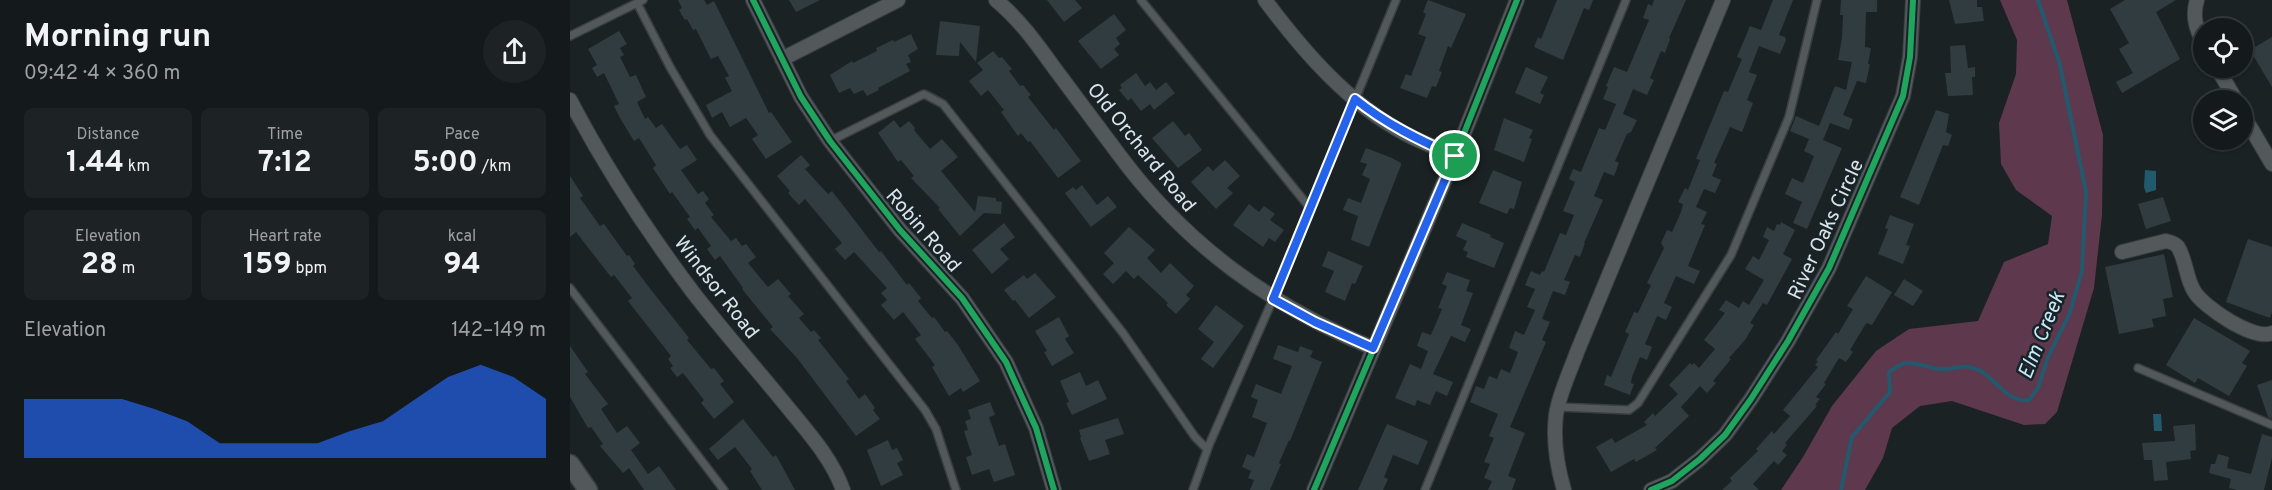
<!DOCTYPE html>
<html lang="en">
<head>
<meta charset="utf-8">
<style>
	body { margin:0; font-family:Overpass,sans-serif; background:#1d2324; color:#f1f3f6; height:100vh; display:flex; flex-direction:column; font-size:22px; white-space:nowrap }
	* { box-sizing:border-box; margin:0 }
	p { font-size:20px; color:#9da1a3 }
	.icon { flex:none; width:33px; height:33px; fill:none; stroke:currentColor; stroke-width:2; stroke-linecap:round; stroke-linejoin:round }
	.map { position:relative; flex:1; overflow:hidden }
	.side { display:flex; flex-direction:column; background:#141a1b; width:570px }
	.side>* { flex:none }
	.fabs { position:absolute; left:1623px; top:18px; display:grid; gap:12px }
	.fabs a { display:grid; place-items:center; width:60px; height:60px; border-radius:50%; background:#141a1b; box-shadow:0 2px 4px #0004,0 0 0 2px #33383a; font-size:30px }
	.pin { position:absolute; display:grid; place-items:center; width:51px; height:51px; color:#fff; margin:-26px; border:3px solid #fff; border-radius:50%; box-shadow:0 2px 6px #0007 }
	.round { display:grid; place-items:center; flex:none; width:63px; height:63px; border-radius:32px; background:#1d2324 }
	.headline { display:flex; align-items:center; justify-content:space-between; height:102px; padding:0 24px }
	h1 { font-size:33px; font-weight:700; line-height:45px }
	.figures { display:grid; grid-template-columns:repeat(3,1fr); gap:9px; height:102px; padding:6px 24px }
	.figures div { display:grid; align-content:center; border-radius:9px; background:#1d2324; text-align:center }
	.figures b { font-size:30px; font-weight:700 }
	.figures small { font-size:16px; font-weight:400 }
	.figures p { font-size:16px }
	.chart { height:168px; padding:12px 24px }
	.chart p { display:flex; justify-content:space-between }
	.chart svg { width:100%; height:108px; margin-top:6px; fill:#2563eb; opacity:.7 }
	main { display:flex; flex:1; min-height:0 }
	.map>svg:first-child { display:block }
	.forest { fill:#5e384c }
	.water { fill:#22596d }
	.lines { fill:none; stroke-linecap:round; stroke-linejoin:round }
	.stream { stroke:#22596d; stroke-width:4 }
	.building { fill:#303c40 }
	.lane-casing { stroke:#393e40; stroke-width:10 }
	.street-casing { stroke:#393e40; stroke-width:16 }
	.secondary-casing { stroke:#393e40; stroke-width:21 }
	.lane { stroke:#53585a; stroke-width:7 }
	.street { stroke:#53585a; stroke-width:14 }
	.secondary { stroke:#53585a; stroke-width:18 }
	.cycleway-casing { stroke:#172328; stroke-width:10 }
	.cycleway { stroke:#20a55d; stroke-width:6 }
	.route-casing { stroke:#fff; stroke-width:12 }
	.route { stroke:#2563eb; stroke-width:8 }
	.labels { text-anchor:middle; stroke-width:5; stroke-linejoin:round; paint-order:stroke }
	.street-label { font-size:20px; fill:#dce3e6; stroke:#172328 }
	.water-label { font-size:21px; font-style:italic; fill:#c8e9f8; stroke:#172328 }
</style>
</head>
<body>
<main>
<section class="side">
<div class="headline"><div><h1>Morning run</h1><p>09:42 · 4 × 360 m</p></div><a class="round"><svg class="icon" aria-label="share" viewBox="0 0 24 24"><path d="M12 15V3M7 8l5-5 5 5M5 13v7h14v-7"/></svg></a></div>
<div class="figures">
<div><p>Distance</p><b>1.44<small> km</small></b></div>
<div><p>Time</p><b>7:12</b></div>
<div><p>Pace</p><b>5:00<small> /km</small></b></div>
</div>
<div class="figures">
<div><p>Elevation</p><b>28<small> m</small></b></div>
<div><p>Heart rate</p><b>159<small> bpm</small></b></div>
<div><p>kcal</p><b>94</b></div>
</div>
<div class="chart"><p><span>Elevation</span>142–149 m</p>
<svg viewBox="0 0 160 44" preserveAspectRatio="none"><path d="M0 44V20L10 20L20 20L30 20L40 24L50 29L60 38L70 38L80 38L90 38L100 33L110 29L120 20L130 11L140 6L150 11L160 20V44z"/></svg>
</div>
</section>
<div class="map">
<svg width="1702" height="490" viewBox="0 0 1702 490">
	<rect width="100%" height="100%" fill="#1b2224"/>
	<polygon class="forest" points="1430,0 1497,0 1533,135 1532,215 1524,288 1487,412 1475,424 1454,425 1382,401 1350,406 1322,428 1313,458 1295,490 1211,490 1233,457 1262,406 1306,351 1339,329 1408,321 1434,262 1478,244 1482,216 1446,190 1431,164 1429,123 1446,74 1447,40"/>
	<g class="water">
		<polygon points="1575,170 1586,171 1586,190 1576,193 1574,187"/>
		<polygon points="1583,414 1591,414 1592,431 1584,431"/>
	</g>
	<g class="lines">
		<path class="stream" d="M1271,490L1282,437L1320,392L1319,372C1324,369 1330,364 1335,363C1348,362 1360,369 1372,369C1386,369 1396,363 1409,370C1426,379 1437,403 1459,400L1468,388L1478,357L1499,315L1512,271L1516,192L1490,65L1468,0"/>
	</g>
	<g class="building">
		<polygon points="108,0 134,0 137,5 144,1 199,113 201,112 222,142 196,159 182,139 188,135 176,118 160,127 152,112 142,118 136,105 162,91 155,78 159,76 148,56 141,59 126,29 123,30 117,19 115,20 109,10 112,8"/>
		<polygon points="219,0 250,0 226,12"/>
		<polygon points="477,0 505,0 512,8 494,22"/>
		<polygon points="858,0 896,14 881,48 878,46 869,71 872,72 866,87 862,86 857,98 830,88 836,74 841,76 856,37 848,34 856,14 853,12"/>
		<polygon points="987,0 1023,0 1019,10 1014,8 993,60 964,47 968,37 971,39"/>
		<polygon points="1084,0 1116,0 1099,38 1100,39 1095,53 1091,51 1080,78 1084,80 1077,95 1063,89 1053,114 1067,120 1061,132 1057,134 1045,161 1049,163 1044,176 1034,172 1024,196 1033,200 1014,243 1015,243 1010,257 1005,255 994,280 1000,282 995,295 983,291 972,319 980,322 972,340 976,342 940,427 955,433 938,476 946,479 942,490 918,490 922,481 914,478 920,464 914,462 924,438 919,436 928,414 900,402 906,386 914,389 919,376 927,379 931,369 940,373 948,352 939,348 945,331 954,335 965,310 957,307 965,289 955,285 961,271 970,275 972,271 974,272 990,233 996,235 1004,215 993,211 1005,182 999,179 1003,169 1011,172 1029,128 1035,130 1046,104 1033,99 1038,87 1036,86 1044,67 1057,72 1079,20 1073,18 1078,4 1082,6"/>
		<polygon points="1203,0 1223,0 1209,35 1215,37 1216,40 1210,54 1189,46 1179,72 1187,75 1177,100 1183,103 1177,119 1172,132 1160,127 1158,132 1144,163 1147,164 1142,176 1151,180 1145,193 1134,189 1126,207 1137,212 1131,224 1135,225 1118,266 1130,271 1124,284 1106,276 1094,303 1102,307 1096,320 1087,316 1075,344 1082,347 1077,360 1070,357 1062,377 1061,383 1064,384 1060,395 1034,385 1037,375 1041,377 1059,334 1055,332 1064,312 1068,313 1081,285 1077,283 1094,248 1091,243 1097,230 1102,232 1111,212 1113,204 1108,202 1115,188 1118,190 1130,160 1126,159 1154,91 1158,92 1172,59 1167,57 1180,26 1191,30"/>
		<polygon points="1271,0 1307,0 1307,12 1296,12 1295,47 1301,48 1298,64 1300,64 1296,83 1287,81 1273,115 1283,119 1279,130 1260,123 1253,140 1272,148 1237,229 1223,223 1232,202 1215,194 1222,178 1233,183 1244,156 1234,151 1239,139 1220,131 1226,116 1249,126 1265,86 1276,90 1282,62 1268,60 1272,38 1273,15 1270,15"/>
		<polygon points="1379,0 1407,0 1407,7 1412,7 1414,21 1385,24"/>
		<polygon points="1555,0 1606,0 1586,12 1610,59 1552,93 1546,82 1563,73 1549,49 1559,43 1540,9"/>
		<polygon points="544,14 556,30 546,38 550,44 544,49 549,55 531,69 508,41"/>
		<polygon points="370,21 410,26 406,62 390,42 389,56 366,55"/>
		<polygon points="49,31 57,44 50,48 54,55 50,57 60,77 66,75 76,97 67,102 75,119 78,117 86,128 92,124 110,149 117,145 127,160 111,170 128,194 133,191 139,199 135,203 144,215 141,217 161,241 166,238 172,246 176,244 186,257 178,263 198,287 208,279 221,294 218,296 234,314 229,318 241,332 244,330 251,338 248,340 279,379 276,381 289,399 295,394 305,408 303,410 310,419 286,436 227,358 200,329 203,327 172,289 173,288 150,256 145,260 137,249 141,246 128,228 125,230 117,219 120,217 102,192 100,194 83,168 86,165 69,138 64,141 50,118 44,106 49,104 34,73 27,77 22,68 27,65 18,49"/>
		<polygon points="341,34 348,49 338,55 341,62 336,64 340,71 308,88 309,90 297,96 293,90 284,94 280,88 269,93 260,75 282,61 283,63 307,51 306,48 323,40 324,42"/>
		<polygon points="1702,37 1702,87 1680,50"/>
		<polygon points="1395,45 1398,68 1405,67 1405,77 1402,77 1403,95 1378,96 1375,73 1381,73 1380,46"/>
		<polygon points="423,51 429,58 432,57 442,69 439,71 450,86 453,85 461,95 458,97 484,130 486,128 511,161 488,178 460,141 458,142 451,133 448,136 431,112 434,110 418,90 411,96 399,81 413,70 407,63"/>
		<polygon points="956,67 978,77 970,93 974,95 970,104 945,93"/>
		<polygon points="566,73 575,86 580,82 586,90 596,82 605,93 584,110 580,104 571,111 561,98 558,101 549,90 552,88 550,85"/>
		<polygon points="1366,110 1379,114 1376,132 1382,135 1378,146 1373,145 1349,205 1330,197"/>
		<polygon points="934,118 963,130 959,138 962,139 954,162 924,150"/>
		<polygon points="324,120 330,128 339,121 345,128 344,130 360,149 372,139 388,157 371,171 405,212 408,196 426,198 426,201 432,202 431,214 414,213 390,236 368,209 370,208 341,178 344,176 331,160 328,162 308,133"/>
		<polygon points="603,121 615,136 619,133 632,150 608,168 582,138"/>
		<polygon points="796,148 822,158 831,163 831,165 799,247 781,240 788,216 773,210 778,198 791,203 800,179 792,175 797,164 790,162"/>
		<polygon points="231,155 240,165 235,169 258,194 262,191 309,252 311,251 337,285 339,283 351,298 348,301 362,318 364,317 375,332 377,331 388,345 410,381 393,392 391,388 379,396 362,367 365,365 345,339 351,335 333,312 324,320 311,305 317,300 311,293 317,288 284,252 275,260 265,249 272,243 235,199 229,205 218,193 220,191 207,176"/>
		<polygon points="655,160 670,176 657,188 663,193 646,209 621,182 638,166 643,171"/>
		<polygon points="923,170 952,182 944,209 940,208 937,214 909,203"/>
		<polygon points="0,176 13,196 10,198 30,226 34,224 57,256 59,255 65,264 63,266 78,286 119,338 117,340 141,369 144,368 154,381 150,384 164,402 144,419 131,403 134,400 113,373 107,377 100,368 103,366 98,359 101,356 58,301 62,298 44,275 41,277 6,232 0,237"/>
		<polygon points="512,185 527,205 538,196 547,207 521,227 495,193 503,187 506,190"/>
		<polygon points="1593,197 1601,221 1576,229 1568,204"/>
		<polygon points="679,204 689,212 694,206 705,214 700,220 714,230 705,242 699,238 693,247 663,225"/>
		<polygon points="1320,215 1344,224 1336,245 1340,246 1333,264 1308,254 1318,229 1315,228"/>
		<polygon points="1211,222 1225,230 1213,254 1222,259 1197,305 1193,303 1180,323 1184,325 1175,340 1159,358 1161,359 1143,381 1146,383 1137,393 1130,386 1111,407 1119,416 1085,448 1087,450 1066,462 1064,459 1041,472 1026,447 1042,438 1045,443 1077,425 1074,422 1083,413 1085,416 1108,394 1099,385 1120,363 1122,365 1124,363 1129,368 1145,349 1134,340 1155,313 1149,310 1156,300 1169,308 1173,301 1179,305 1194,280 1175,269 1183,256 1189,260 1199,240 1193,237 1197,227 1204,231 1207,224 1210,225"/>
		<polygon points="434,223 445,237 430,249 439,259 422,274 402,250"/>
		<polygon points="892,223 921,235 920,237 934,243 924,268 896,257 898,252 893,250 897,241 886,236"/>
		<polygon points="559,227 585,250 577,258 591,273 600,263 624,286 616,295 620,299 606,314 596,305 598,303 568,275 564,279 556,271 543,284 533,274 544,263 534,253"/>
		<polygon points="1678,239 1702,247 1702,312 1700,318 1656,302"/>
		<polygon points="758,251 793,266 785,284 782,283 775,301 755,292 764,271 752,266"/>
		<polygon points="1594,254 1603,297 1593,299 1596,316 1582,319 1584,327 1549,334 1535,267"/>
		<polygon points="877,272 900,280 896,291 903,293 891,325 901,329 895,342 881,336 863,374 883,382 877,396 866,391 860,405 847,400 845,406 825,398 840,364 851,369 858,351 847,346 852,332 861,335 872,309 868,308 877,286 872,284"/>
		<polygon points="465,273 486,297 459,318 445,300 443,301 434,290 454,275 457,279"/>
		<polygon points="1296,276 1322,292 1302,325 1297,323 1295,325 1280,350 1283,352 1276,362 1269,358 1254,383 1256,384 1246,397 1250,399 1245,405 1247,406 1215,443 1217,445 1212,451 1217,455 1208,465 1204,461 1183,484 1189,490 1152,490 1162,481 1160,478 1188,451 1186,449 1202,431 1204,434 1220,416 1213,410 1248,367 1245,365 1248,361 1246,360 1266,332 1268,334 1283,309 1277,306"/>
		<polygon points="1334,279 1353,291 1343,306 1324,295"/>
		<polygon points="646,305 674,326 643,368 631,359 644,342 628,329"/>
		<polygon points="489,317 499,336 495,339 504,353 482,366 474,352 477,351 465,331"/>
		<polygon points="1624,318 1680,351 1672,363 1677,366 1659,396 1628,378 1625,383 1596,365"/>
		<polygon points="708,345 728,352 730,346 743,351 740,357 752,362 720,441 719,440 709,463 711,464 700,490 680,490 684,480 678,478 681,471 672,467 677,454 684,457 697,423 682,417 688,400 681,397 686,384 711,394 722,366 703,359"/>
		<polygon points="0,346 18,372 15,374 38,404 31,409 47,433 57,426 70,443 61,450 78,474 89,466 106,490 74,490 59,468 53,473 30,446 33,444 21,427 18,428 0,397"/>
		<polygon points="510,372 516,386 528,380 537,399 502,415 496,403 499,402 490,381"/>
		<polygon points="1702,380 1702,419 1698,417 1687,385"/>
		<polygon points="420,402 425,415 419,417 429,446 435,444 445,475 424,482 419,469 402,475 396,457 402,455 394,431 398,430 395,421 401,419 398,410"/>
		<polygon points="548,418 554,434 535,440 540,454 519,461 510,438 511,437 509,430"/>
		<polygon points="173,419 203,457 206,455 225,490 192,490 180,471 182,469 165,447 148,460 139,449"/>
		<polygon points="817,424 858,441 848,465 823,455 814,477 818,479 813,490 788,490"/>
		<polygon points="1625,424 1626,450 1620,451 1621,459 1596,462 1598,480 1584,481 1582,460 1574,460 1572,443 1605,441 1603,426"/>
		<polygon points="1692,434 1702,437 1702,458 1694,490 1667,490 1659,488 1661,479 1639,473 1641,464 1645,464 1648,454 1659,457 1657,468 1681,474"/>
		<polygon points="318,440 322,450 327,448 333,460 327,463 333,475 311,486 297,450"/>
	</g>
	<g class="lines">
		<g class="lane-casing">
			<g id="lane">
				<polyline points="571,0 740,208"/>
				<polyline points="67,3 100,67 140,135 355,410 366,429 386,490"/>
				<polyline points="0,36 73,0"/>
				<polyline points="260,141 354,94 373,104 553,333 625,437 637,449"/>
				<polyline points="0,288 154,490"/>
				<polyline points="1568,368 1702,425"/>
				<polyline points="989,407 1059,410 1068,403 1161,255 1219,117 1247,0"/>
				<polyline points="623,490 639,445 703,299 826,0"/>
				<polyline points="855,490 1056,0"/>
			</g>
		</g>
		<g class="street-casing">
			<g id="street">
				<polyline points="183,0 231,97 260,141 330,230 392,298 436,362 466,428 484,490"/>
				<path d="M426,0C450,20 467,44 485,69C507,98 528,127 550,156C617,246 701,306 803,348"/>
				<path d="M695,0C733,51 778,103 834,133C850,142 868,148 885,156"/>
				<path d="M1627,0C1622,16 1626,29 1634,44"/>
				<polyline points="212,59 328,0"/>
				<polyline points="1647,68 1666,100"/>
				<path d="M0,100C35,167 77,231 122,291C152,330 184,366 215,404C236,430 262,458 273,490"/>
				<polyline points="1672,113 1702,164"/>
				<path d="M1552,252L1596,241C1601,242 1605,243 1608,247C1616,260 1616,278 1624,291C1633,307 1684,341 1702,333"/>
				<polyline points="744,490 885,156 947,0"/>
				<path d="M994,490C987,466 983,440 986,415C989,394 1000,372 1007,352L1153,0"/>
				<polyline points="1081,490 1102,481 1130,459 1155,435 1181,399 1218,341 1259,268 1333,96 1340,57 1343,0"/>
			</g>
		</g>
		<g class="secondary-casing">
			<polyline id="secondary" points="0,464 18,490"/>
		</g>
		<use href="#lane" class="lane"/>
		<use href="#street" class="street"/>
		<use href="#secondary" class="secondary"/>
		<g class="cycleway-casing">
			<g id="cycleway">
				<polyline points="183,0 231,97 260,141 330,230 392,298 436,362 466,428 484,490"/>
				<polyline points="744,490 885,156 947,0"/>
				<polyline points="1081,490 1102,481 1130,459 1155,435 1181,399 1218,341 1259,268 1333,96 1340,57 1343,0"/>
			</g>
		</g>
		<use href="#cycleway" class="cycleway"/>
	</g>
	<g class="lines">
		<g class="route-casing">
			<path id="route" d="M785,99C816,124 849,140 885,156L803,348L745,322L703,299Z"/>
		</g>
		<use href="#route" class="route"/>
	</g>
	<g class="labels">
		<g class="street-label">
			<text transform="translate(572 147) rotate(51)" y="7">Old Orchard Road</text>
			<text transform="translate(1255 229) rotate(-65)" y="7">River Oaks Circle</text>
			<text transform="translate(354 230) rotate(49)" y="7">Robin Road</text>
			<text transform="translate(147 287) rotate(52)" y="7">Windsor Road</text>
		</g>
		<g class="water-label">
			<text transform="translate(1471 335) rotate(-68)" y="7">Elm Creek</text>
		</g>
	</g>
</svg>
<div class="fabs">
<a><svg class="icon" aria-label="locate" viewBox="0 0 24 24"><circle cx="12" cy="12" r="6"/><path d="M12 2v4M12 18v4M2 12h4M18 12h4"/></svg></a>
<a><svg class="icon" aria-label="layers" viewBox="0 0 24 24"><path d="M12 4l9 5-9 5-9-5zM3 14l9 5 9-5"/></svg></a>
</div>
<div class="pin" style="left:885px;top:156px;background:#1e9e55"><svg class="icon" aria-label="arrive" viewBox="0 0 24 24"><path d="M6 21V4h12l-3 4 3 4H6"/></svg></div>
</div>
</main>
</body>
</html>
